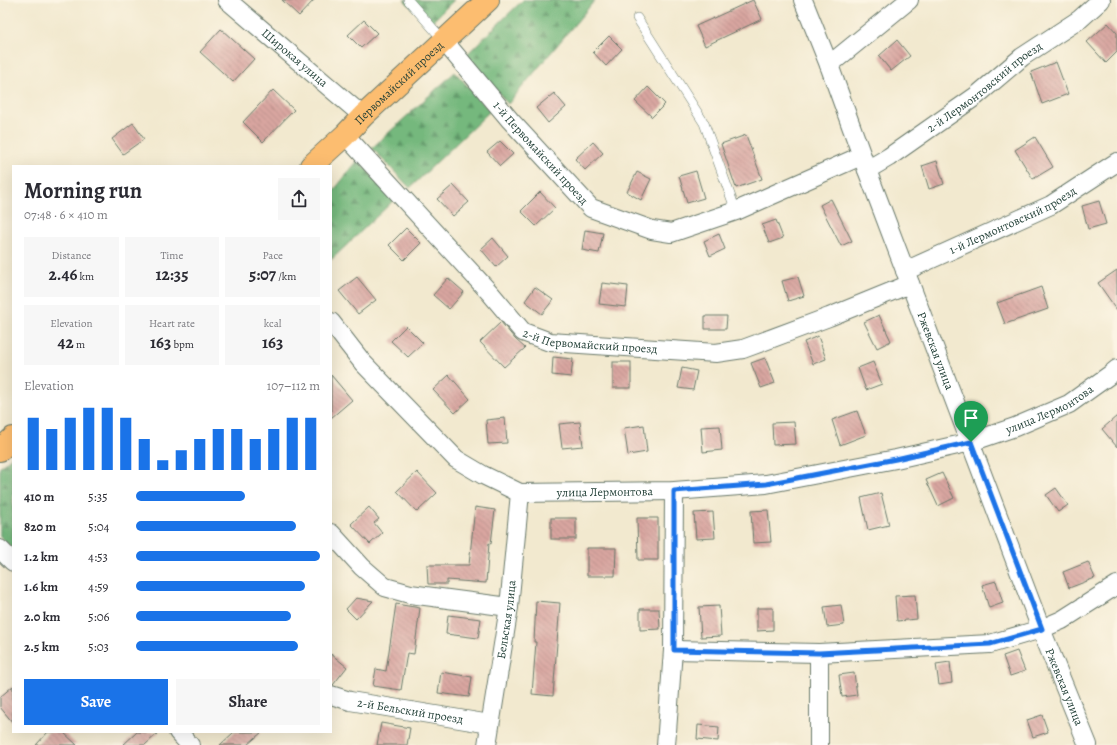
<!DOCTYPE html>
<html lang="en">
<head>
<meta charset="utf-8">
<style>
	body { margin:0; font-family:Alegreya,serif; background:#f7f7f7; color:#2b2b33; height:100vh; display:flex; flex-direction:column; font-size:15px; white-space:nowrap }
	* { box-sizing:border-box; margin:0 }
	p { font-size:13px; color:#7c7c81 }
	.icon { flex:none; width:22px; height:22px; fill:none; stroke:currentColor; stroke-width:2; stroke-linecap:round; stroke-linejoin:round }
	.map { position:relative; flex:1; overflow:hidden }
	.drawer { position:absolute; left:12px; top:165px; width:320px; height:568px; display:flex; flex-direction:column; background:#fff; border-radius:0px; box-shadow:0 4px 16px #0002 }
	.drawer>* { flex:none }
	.pin { position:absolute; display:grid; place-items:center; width:34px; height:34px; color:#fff; margin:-41px -17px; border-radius:50% 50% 50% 0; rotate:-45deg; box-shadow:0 0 4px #0007 }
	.pin .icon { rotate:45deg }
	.round { display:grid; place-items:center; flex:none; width:42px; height:42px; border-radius:0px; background:#f7f7f7 }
	.summary { display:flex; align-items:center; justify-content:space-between; height:68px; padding:0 12px }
	h1 { font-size:22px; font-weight:700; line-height:30px }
	.stats { display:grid; grid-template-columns:repeat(3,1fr); gap:6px; height:68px; padding:4px 12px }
	.stats div { display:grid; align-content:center; border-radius:0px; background:#f7f7f7; text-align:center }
	.stats b { font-size:17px; font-weight:700 }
	.stats small { font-size:11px; font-weight:400 }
	.stats p { font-size:11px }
	.chart { height:112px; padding:8px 12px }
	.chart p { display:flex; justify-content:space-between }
	.chart svg { width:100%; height:72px; margin-top:4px; stroke:#1a73e8; stroke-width:6 }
	.primary-button { display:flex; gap:8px; margin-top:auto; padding:8px 12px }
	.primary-button a { flex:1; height:46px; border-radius:0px; background:#1a73e8; color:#fff; font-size:16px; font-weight:700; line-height:46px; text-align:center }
	.primary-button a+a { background:#f7f7f7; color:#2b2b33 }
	ul { padding:0 12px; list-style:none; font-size:13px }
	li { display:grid; grid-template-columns:64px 48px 1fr; align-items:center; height:30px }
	li i { height:10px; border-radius:5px; background:#1a73e8 }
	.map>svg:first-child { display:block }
	.forest { fill:url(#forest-firs); stroke:#4a7a58 }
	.building { fill:url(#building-back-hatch) }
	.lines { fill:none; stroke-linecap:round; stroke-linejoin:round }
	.lane-casing { stroke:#69796a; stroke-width:10 }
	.street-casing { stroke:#69796a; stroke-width:20 }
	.primary-casing { stroke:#69796a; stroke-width:24 }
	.lane { stroke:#fff; stroke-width:9 }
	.street { stroke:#fff; stroke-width:18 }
	.primary { stroke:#fcbd6f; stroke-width:22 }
	.route-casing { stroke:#fff; stroke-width:8 }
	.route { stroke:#1a73e8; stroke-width:5 }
	.labels { text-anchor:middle; stroke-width:4; stroke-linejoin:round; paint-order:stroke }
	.street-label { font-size:12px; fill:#1f3d34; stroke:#fcf5e5 }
</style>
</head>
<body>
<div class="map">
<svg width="1117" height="745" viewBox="0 0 1117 745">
	<defs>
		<pattern id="forest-firs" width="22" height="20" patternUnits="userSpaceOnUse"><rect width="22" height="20" fill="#74b87d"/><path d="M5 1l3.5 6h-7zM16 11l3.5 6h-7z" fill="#5f9767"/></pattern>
		<pattern id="building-back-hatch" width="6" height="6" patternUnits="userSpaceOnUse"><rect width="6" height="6" fill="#d9a6a0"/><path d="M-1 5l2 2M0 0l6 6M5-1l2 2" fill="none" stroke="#af8883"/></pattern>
	</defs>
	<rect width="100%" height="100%" fill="#fcf5e5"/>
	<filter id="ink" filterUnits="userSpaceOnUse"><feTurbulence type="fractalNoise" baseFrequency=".025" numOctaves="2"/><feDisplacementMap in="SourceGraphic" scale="8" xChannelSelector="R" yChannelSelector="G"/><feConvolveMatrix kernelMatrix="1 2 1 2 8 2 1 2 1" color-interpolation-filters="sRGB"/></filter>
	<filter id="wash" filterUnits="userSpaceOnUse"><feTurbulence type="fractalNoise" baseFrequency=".012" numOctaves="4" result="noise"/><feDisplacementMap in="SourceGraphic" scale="16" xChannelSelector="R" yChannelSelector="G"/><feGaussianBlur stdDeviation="0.9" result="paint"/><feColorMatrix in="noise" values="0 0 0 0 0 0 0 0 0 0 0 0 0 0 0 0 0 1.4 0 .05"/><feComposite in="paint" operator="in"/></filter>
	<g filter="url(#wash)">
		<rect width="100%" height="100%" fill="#f2e9cf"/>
		<g class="forest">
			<polygon points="404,0 454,0 429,25"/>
			<polygon points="523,0 595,0 508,104 466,55"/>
			<polygon points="455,72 490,111 410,188 372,148"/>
			<polygon points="358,160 394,200 331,260 331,194"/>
			<polygon points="13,456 13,549 0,537 0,467"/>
		</g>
		<g id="blocks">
			<g class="building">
				<polygon points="282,0 314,0 299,16"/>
				<polygon points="753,0 762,19 705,46 696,26"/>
				<polygon points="364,20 377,33 361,48 348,35"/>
				<polygon points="1108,23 1117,33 1117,52 1106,63 1087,42"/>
				<polygon points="221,29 254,59 233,82 200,52"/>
				<polygon points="609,36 622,49 606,66 593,52"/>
				<polygon points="897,40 910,56 891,71 879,56"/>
				<polygon points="1056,62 1068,94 1042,104 1031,72"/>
				<polygon points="648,87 665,104 652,117 635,101"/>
				<polygon points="273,90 294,110 263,142 243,122"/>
				<polygon points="554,93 566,107 548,123 536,108"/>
				<polygon points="133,123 144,139 123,154 112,139"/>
				<polygon points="746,135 762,179 736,188 721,144"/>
				<polygon points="1035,137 1053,167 1033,179 1015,150"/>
				<polygon points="500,141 513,154 500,166 487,152"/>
				<polygon points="593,142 603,153 585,170 575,159"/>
				<polygon points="937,161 944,184 929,189 922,166"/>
				<polygon points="696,171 704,198 687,203 679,176"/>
				<polygon points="637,172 651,179 641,200 627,192"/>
				<polygon points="453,185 469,202 453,216 437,199"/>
				<polygon points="540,192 555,208 536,226 521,211"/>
				<polygon points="831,199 852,241 841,246 820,205"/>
				<polygon points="1099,201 1106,224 1088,229 1082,206"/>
				<polygon points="776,220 783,238 769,243 762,225"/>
				<polygon points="406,228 421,243 404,260 389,245"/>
				<polygon points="585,230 603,233 599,253 582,250"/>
				<polygon points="719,234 725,249 710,256 704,241"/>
				<polygon points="493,238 508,256 496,267 481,249"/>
				<polygon points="1117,270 1117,310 1098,283"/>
				<polygon points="357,277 376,300 358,314 339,291"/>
				<polygon points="798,277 804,296 788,301 782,281"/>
				<polygon points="448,278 464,292 449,309 433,295"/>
				<polygon points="602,283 628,286 626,307 599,304"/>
				<polygon points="535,287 553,300 542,314 525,301"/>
				<polygon points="1041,287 1048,309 1005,324 997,303"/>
				<polygon points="879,315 891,341 877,348 864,322"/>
				<polygon points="705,316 727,316 726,329 705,329"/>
				<polygon points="501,322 515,339 525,348 504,367 480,342"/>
				<polygon points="406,326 423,343 408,357 391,341"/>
				<polygon points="818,336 826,359 813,364 804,342"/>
				<polygon points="553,357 573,359 571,377 552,375"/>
				<polygon points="765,358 775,383 761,388 751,363"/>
				<rect x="613" y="362" width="18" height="26"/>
				<polygon points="873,362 882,384 866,390 858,368"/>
				<polygon points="682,368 697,371 693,390 678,388"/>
				<polygon points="331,375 352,400 331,418"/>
				<polygon points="449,375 470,399 455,413 433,390"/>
				<polygon points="857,411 866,435 840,445 832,420"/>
				<polygon points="1117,416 1117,447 1102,429"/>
				<polygon points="505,418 507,443 488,444 486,420"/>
				<polygon points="580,422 583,446 562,448 559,424"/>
				<polygon points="794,422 796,444 773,445 772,423"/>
				<polygon points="644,425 647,452 628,455 624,428"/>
				<polygon points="720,426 722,450 703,452 701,427"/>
				<polygon points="417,472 437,493 417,512 397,491"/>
				<polygon points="942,473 954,498 938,506 926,480"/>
				<polygon points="1056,488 1068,505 1058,512 1046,495"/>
				<polygon points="881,493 889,525 868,530 861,498"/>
				<polygon points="369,507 379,519 374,523 382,533 370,544 351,524"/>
				<polygon points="475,507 495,510 491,544 489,543 486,583 447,580 447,584 428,584 427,565 469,565"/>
				<polygon points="768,510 771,542 753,543 751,511"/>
				<polygon points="713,512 715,538 696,539 694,513"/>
				<rect x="551" y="518" width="25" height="21"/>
				<polygon points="637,518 658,518 658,560 638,560"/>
				<polygon points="587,548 616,548 615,576 587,576"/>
				<polygon points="1088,562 1095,578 1069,588 1063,572"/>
				<polygon points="996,581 1003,603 989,608 982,585"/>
				<polygon points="915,595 917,619 897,621 895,596"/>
				<polygon points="356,598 373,601 356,619 346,609"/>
				<polygon points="536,601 560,603 553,696 532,694 536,642 534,642"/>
				<polygon points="396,604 420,608 414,654 407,653 401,690 373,686 376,669 386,671"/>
				<polygon points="841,605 844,625 827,627 824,607"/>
				<polygon points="719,606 721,636 701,637 699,607"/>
				<polygon points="757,608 773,608 773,630 757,631"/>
				<polygon points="640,609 659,609 660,629 640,630"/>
				<polygon points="448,615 481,619 478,638 446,634"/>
				<polygon points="1017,651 1025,671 1010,676 1003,656"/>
				<polygon points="331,654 347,667 333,685 331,685"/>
				<polygon points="950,662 952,683 939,685 936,664"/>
				<polygon points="441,672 472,677 469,697 438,693"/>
				<polygon points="854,673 857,695 842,697 839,675"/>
				<polygon points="13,686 13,723 0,707 0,697"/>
				<polygon points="1042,715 1048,732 1033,737 1027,720"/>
				<polygon points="381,723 410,728 407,745 377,745"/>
				<polygon points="698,725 719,727 718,741 697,739"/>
				<polygon points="48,732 63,732 77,745 36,745"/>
				<polygon points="137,732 159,732 145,745 123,745"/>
				<polygon points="234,732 262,732 247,745 220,745"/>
			</g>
		</g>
	</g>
	<g filter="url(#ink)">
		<use href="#blocks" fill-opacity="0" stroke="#69796a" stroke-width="1"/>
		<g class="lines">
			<g class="lane-casing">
				<g id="lane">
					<polyline points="408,0 444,41"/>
					<polyline points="637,18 704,123 736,211"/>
				</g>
			</g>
			<g class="street-casing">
				<g id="street">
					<path id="s1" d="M227,0L363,116"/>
					<path id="s2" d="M803,0L829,65L867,170L1041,629L1088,745"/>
					<path id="s3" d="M444,41L510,120L591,208L652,230L671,233L736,211L861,156"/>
					<polyline points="829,65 909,0"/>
					<path id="s4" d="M345,135L491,294L523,332L550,342L716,353L743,349L829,317L910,284"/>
					<path id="s5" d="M867,170L889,157L976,96L1022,57L1080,19L1101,0"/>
					<path id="s6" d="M905,271L1051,205L1117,162"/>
					<path id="s7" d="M331,322L363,363L456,459L483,475L520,493L674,491L766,484L896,459L971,442L1015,427L1069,404L1111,374L1117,369"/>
					<polyline points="331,533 362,567 385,587 410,594 509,607"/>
					<polyline points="0,549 13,562"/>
					<polyline points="673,650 819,653 990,644 1041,629 1062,620 1117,585"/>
					<path id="s8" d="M331,695L350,701L490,724"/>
					<polyline points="178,732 190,745"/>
					<path id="s9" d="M487,745L509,607L520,493"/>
					<polyline points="666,745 673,650 674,491"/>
					<polyline points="819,745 819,653"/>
				</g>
			</g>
			<g class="primary-casing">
				<g id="primary">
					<path id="s10" d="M311,166L345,135L363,116L488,0"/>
					<polyline points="0,450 13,438"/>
				</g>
			</g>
			<use href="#lane" class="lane"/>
			<use href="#street" class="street"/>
			<use href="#primary" class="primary"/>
		</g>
	</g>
	<g class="lines" filter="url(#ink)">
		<g class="route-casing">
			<polygon id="route" points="971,442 1042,629 990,644 819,653 674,650 674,491 766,484 896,459"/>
		</g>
		<use href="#route" class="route"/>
	</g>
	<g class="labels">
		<g class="street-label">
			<text dy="4" stroke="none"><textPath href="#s1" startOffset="89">Широкая улица</textPath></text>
			<text dy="4" stroke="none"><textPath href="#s10" startOffset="121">Первомайский проезд</textPath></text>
			<text dy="4" stroke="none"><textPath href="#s5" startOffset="144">2-й Лермонтовский проезд</textPath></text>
			<text dy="4" stroke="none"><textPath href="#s3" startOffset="148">1-й Первомайский проезд</textPath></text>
			<text dy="4" stroke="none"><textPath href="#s6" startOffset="119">1-й Лермонтовский проезд</textPath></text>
			<text dy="4" stroke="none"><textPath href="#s4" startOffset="334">2-й Первомайский проезд</textPath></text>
			<text dy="4" stroke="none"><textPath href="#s2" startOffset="375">Ржевская улица</textPath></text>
			<text dy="4" stroke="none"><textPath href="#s7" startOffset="799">улица Лермонтова</textPath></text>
			<text dy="4" stroke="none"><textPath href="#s7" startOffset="343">улица Лермонтова</textPath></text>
			<text dy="4" stroke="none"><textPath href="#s9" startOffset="127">Бельская улица</textPath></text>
			<text dy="4" stroke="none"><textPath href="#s2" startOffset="735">Ржевская улица</textPath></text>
			<text dy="4" stroke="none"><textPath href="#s8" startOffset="81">2-й Бельский проезд</textPath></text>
		</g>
	</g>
</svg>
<div class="pin" style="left:971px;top:442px;background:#1e9e55"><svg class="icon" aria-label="arrive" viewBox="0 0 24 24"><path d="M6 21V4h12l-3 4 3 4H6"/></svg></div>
<section class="drawer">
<div class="summary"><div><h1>Morning run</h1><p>07:48 · 6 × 410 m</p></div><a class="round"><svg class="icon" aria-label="share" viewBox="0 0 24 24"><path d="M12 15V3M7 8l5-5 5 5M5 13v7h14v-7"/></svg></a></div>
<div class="stats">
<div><p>Distance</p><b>2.46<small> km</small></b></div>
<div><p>Time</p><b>12:35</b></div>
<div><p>Pace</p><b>5:07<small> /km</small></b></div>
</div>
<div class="stats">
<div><p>Elevation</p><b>42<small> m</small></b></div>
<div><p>Heart rate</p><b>163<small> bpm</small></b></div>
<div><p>kcal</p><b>163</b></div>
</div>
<div class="chart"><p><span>Elevation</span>107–112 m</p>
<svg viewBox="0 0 160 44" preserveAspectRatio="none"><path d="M5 44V12M15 44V19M25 44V12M35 44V6M45 44V6M55 44V12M65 44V25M75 44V38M85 44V32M95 44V25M105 44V19M115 44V19M125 44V25M135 44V19M145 44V12M155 44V12"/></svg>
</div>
<ul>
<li><b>410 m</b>5:35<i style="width:59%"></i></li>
<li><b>820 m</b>5:04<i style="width:87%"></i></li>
<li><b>1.2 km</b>4:53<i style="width:100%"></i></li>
<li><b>1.6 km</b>4:59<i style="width:92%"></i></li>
<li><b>2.0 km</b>5:06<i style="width:84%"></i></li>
<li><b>2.5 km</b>5:03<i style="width:88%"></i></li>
</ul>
<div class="primary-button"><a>Save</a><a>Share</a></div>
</section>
</div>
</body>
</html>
